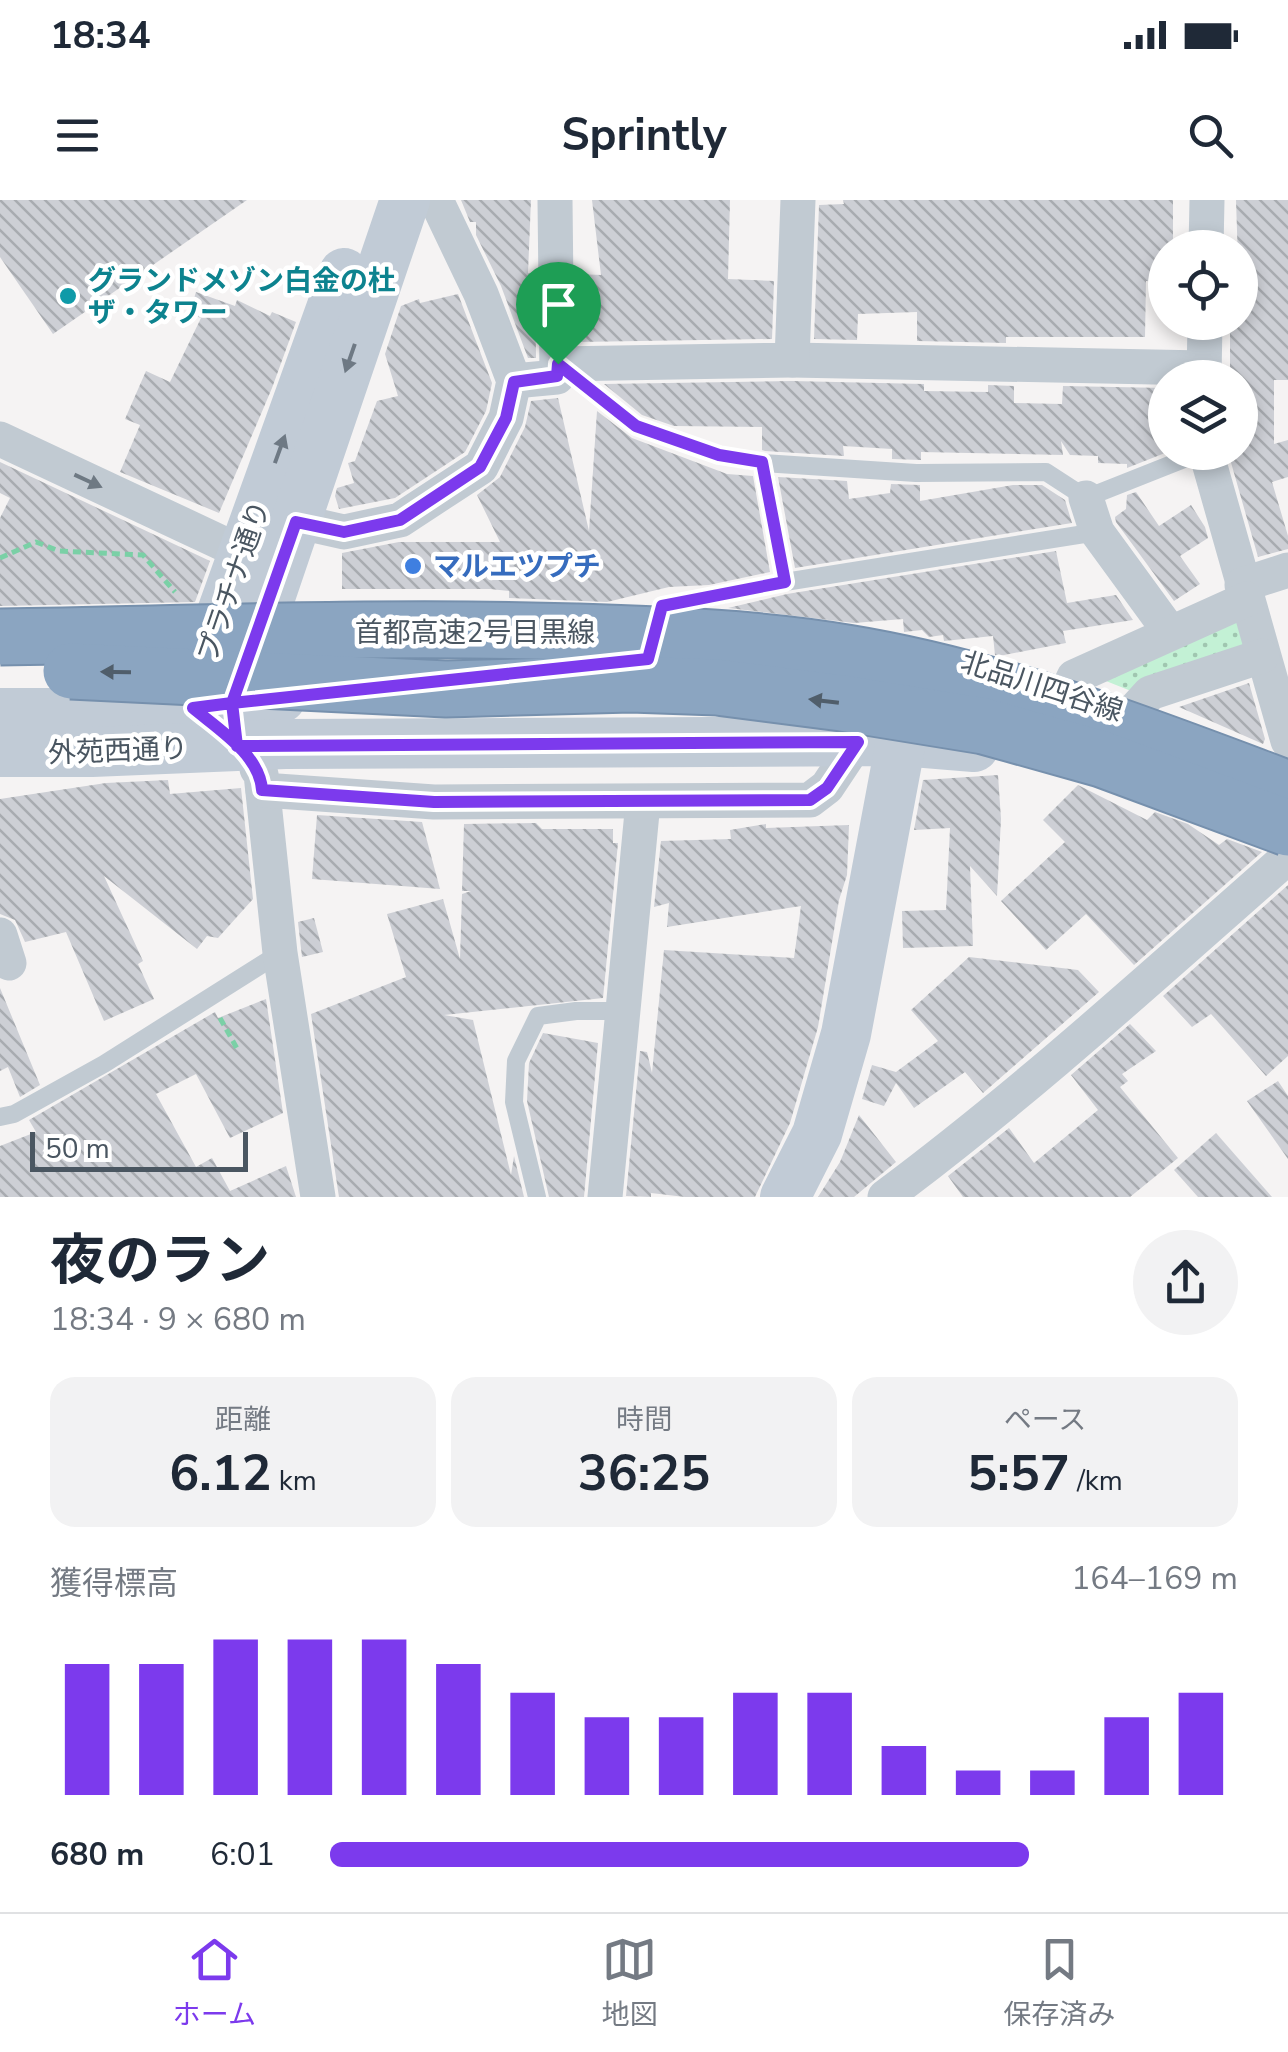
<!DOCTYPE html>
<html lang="ja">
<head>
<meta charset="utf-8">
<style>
	body { margin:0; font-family:"Nunito Sans","Noto Sans JP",sans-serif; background:#f2f2f3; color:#1f2937; height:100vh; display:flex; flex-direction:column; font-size:38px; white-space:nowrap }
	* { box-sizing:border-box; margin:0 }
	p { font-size:32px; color:#747a83 }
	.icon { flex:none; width:55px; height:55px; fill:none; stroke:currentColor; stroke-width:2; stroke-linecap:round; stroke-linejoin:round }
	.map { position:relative; height:997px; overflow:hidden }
	.drawer { display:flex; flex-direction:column; background:#fff; flex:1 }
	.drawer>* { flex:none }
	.buttons { position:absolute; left:1148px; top:30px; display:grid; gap:20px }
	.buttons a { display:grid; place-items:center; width:110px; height:110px; border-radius:50%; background:#fff; box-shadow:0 5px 15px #0003; font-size:50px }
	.scale { position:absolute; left:30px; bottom:25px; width:218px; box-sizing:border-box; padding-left:10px; border:5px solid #4a5661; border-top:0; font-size:28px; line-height:35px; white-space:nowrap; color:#4a5661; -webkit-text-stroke:8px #fff; paint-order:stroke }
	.pin { position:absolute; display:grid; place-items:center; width:85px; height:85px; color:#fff; margin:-102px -42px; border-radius:50% 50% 50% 0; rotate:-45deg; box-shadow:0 0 10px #0007 }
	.pin .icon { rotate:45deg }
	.round { display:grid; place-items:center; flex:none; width:105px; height:105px; border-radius:52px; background:#f2f2f3 }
	.overview { display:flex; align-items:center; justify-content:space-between; height:170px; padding:0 50px }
	h1 { font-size:55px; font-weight:700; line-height:75px }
	.metrics { display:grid; grid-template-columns:repeat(3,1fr); gap:15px; height:170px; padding:10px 50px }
	.metrics div { display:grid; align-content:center; border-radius:25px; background:#f2f2f3; text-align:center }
	.metrics b { font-size:50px; font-weight:700 }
	.metrics small { font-size:28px; font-weight:400 }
	.metrics p { font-size:28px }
	.chart { height:280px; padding:20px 50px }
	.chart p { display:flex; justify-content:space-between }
	.chart svg { width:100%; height:180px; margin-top:10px; stroke:#7c3aed; stroke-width:6 }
	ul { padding:0 50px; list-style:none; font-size:32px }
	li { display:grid; grid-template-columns:160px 120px 1fr; align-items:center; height:75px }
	li i { height:25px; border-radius:12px; background:#7c3aed }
	.status { display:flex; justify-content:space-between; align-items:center; height:70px; padding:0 50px; background:#fff; direction:ltr }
	.status svg { height:28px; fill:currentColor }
	header { display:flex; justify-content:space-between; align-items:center; height:130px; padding:0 50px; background:#fff; font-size:45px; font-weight:700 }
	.dock { display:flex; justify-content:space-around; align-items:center; height:140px; border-top:2px solid #e0e1e3; background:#fff; font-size:28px; color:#747a83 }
	.dock a { display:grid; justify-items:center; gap:5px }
	.dock .active { color:#7c3aed }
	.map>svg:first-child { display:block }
	.green { fill:url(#green-dots) }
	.building { fill:url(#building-back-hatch) }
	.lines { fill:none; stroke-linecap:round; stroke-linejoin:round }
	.path { stroke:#7ad0a6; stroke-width:5; stroke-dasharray:8 5; stroke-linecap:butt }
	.lane { stroke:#c1cad2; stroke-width:18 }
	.street { stroke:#c1cad2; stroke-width:35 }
	.secondary { stroke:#c1cbd6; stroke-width:50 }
	.highway-bridge-casing { stroke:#7690ad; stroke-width:59; stroke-linecap:butt }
	.highway-bridge { stroke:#8ba5c1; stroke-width:55 }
	.oneway { fill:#6e7984 }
	.oneway2 { fill:#6e7983 }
	.oneway3 { fill:#505e6b }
	.route-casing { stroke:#fff; stroke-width:20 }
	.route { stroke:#7c3aed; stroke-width:12 }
	.culture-dot { fill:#0f9aa8; stroke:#fff; stroke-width:4 }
	.shop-dot { fill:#3f7fe0; stroke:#fff; stroke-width:4 }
	.labels { text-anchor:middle; stroke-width:9; stroke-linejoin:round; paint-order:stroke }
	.culture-label { font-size:28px; font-weight:bold; fill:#0d838f; stroke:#fff; text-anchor:start }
	.shop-label { font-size:28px; font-weight:bold; fill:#366cbe; stroke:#fff; text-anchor:start }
	.street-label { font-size:28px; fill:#4a5661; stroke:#fff }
</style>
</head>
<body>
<div class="status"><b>18:34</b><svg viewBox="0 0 49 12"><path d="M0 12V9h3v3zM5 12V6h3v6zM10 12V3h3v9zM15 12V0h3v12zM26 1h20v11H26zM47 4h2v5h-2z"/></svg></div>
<header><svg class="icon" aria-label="menu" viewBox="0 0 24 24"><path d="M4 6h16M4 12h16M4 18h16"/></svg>Sprintly<svg class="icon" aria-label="search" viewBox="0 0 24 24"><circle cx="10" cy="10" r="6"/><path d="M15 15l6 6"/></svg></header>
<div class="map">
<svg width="1288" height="997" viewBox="0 0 1288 997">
	<defs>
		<pattern id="green-dots" width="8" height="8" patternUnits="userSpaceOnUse" patternTransform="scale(2.5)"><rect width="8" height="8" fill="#c3f1d5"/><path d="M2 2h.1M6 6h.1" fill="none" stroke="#a0c6b0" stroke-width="1.8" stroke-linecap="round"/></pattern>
		<pattern id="building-back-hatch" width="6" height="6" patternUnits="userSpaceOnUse" patternTransform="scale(2.5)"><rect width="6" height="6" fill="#cdcfd5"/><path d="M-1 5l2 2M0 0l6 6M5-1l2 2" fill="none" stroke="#a8abb0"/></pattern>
	</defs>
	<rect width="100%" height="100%" fill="#f5f3f3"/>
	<polygon class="green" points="1236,413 1246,445 1131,491 1096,477"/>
	<g class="building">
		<polygon points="0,0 247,0 53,134 0,57"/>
		<polygon points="461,0 531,0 528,73 535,73 536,158 528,158 501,86 476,35 476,22 470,22"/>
		<polygon points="592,0 730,0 728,79 774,81 772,139 578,142 577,74 601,75"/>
		<polygon points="843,0 1173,0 1173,48 1165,48 1165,82 1146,81 1145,137 1006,137 1006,143 917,141 917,112 858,114 857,140 814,139 819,5 844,4"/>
		<polygon points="1236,0 1288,0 1288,180 1274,180 1274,244 1288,240 1288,277 1272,282 1288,336 1288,349 1258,357 1228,252 1240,252 1240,178 1230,178 1230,122 1240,122"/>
		<polygon points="196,92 235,106 237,100 270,116 272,112 296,122 272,188 219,313 120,272 140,225 125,219 146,171 170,182 201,118 189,114"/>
		<polygon points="458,94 492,183 486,211 465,252 395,298 339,309 335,296 337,288 354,283 348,263 355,261 377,201 398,196 385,154 401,106 419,99 420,103"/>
		<polygon points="792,181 924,184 924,191 988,192 988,185 1014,186 1014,203 1062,204 1063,186 1165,188 1165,253 1127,268 1127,264 1098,263 1098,256 1070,255 1061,241 1063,255 921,252 921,260 892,259 892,249 843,246 844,256 765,251 762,250 762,227 674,226 642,215 604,184"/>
		<polygon points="558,198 589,331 597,211 632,238 727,274 753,276 770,372 709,385 669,387 607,402 509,398 509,391 490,389 342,389 342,353 399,342 500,342 477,295 500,277 525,227 531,201"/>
		<polygon points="0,262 210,361 195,402 0,406 0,318 10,298 0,293"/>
		<polygon points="778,277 847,281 849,299 890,293 891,284 920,285 920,301 1013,285 1042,285 1065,300 1072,323 795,368"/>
		<polygon points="1136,292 1159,326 1191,305 1205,327 1208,338 1180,356 1200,384 1174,401 1116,322 1115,317 1126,309 1127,295"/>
		<polygon points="1056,351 1067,403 1116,395 1133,420 1063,431 1066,443 999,456 995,455 993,436 944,441 943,435 929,437 922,430 904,432 903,419 854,423 728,408 787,394"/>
		<polygon points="1249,483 1265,539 1263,544 1179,507"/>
		<polygon points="998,575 1001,619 997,696 970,666 973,746 903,748 902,711 946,710 950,628 914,630 923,580"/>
		<polygon points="168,580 170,594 241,588 253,699 218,738 207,736 197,749 104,676 143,761 138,764 154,799 104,821 66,732 25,742 15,720 0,714 0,599 106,583"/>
		<polygon points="1078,585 1147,620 1155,612 1188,624 1219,645 1227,639 1262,652 1134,765 1086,714 1046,750 1001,701 1065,642 1043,620"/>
		<polygon points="317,615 422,622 440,689 312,679"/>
		<polygon points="536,623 542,629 613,629 613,643 618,643 603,798 444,815 473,820 511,975 514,956 524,997 339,997 311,814 406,777 387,714 443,699 460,759 462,694 471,691 462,691 464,624"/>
		<polygon points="766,624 766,628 849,625 847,675 839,700 818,827 790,923 755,997 685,997 651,993 651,997 626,996 640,851 647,852 652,873 664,750 794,758 801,706 667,727 669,703 654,707 661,641 731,639 730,630"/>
		<polygon points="1288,685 1288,856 1266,876 1211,814 1192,827 1163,796"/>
		<polygon points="314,718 323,752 302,757 298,722"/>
		<polygon points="969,757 1078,770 1099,792 983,893 965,872 914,908 896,883 884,906 862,899 872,865 896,872 938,841 911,810"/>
		<polygon points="0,788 40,885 20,897 8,867 0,871"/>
		<polygon points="266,799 283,913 230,938 196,874 156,894 196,967 212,958 230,991 286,966 296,997 0,997 0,946 36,932 29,920 215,812 218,818"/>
		<polygon points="1130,824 1156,851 1122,874 1128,881 1120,887 1178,958 1130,997 963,997 948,976 1009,928 1034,963 1098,910 1071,875"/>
		<polygon points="543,833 598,843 584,997 549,997 527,901 529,863"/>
		<polygon points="1278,881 1288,896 1288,959 1247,901"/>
		<polygon points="859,915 896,962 854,997 818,997 840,962"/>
		<polygon points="1216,933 1272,997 1198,997 1174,970"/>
	</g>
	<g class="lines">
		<g class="path">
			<polyline points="0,358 36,342 59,351 143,355 175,392"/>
			<polyline points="220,818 239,852"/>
		</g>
		<g class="lane">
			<polyline points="561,166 636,226 719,255 763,263 916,273 1046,272 1086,298 1202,252"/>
			<polyline points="763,263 785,382"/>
			<polyline points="656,429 662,407 785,382 1097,332"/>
			<polyline points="0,917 14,914 104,864 280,753"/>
			<polyline points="537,997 514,902 516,861 538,816 576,811 624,811"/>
		</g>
		<g class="street">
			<polyline points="1206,48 1207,0"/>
			<polyline points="792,160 1204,168"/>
			<polyline points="558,164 792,160 798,0"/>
			<polyline points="1204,178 1205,122"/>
			<polyline points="514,181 557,177 555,0"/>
			<polyline points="0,239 226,345 241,343 248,338"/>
			<polyline points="1206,252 1288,541"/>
			<polyline points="1086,298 1097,332 1170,432"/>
			<polyline points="295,321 344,332 400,320 481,267 506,218 514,181 481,94 436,0"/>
			<polyline points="1242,385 1288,370"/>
			<polyline points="1066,494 1074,477 1247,399"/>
			<polyline points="1130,515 1150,493 1262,456"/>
			<polyline points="257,569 261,574 280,753 318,997"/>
			<polyline points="263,590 434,602 810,600 827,587 857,542"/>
			<polyline points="0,735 9,763"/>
			<polyline points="605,997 643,602"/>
			<path d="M885,997C1026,892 1156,773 1288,657"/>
		</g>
		<g class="secondary">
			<polyline points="202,468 344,73"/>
			<polyline points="246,468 405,0"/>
			<polyline points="0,513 109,513 281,498"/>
			<polyline points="0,552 92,552 285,544 901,541 974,547"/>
			<polyline points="785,997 817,934 846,834 901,541"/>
		</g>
		<g class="highway-bridge-casing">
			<g id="highway-bridge">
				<path d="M0,437C192,434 384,426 576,432C666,435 758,438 847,453C1000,478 1144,535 1288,589"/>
				<polyline points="71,471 446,489 631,484 717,487 842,503 984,526 1102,559 1288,628"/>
			</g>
		</g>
		<use href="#highway-bridge" class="highway-bridge"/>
	</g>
	<defs><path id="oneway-solid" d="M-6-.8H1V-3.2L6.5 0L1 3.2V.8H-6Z" transform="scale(2.5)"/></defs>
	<g class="oneway">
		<use href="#oneway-solid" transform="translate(350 158) rotate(109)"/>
		<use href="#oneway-solid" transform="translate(280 249) rotate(-70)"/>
	</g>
	<use class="oneway2" href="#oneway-solid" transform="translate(88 281) rotate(25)"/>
	<g class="oneway3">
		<use href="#oneway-solid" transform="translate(116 472) rotate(-179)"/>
		<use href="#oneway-solid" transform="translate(824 501) rotate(-173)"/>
	</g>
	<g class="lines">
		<g class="route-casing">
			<path id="route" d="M558,164L557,176L514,182L506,218L480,267L400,320L344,332L296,322L232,503L193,508C218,529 260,555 262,590L434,602L810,600L827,588L858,542L237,546L232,503L648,459L662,406L785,382L762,262L719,255L636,226L558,164"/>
		</g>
		<use href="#route" class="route"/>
	</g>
	<circle class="culture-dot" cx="68" cy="96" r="10"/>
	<circle class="shop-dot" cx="413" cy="366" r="10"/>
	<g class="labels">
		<g class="culture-label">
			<text x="88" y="90">グランドメゾン白金の杜<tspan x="88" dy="32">ザ・タワー</tspan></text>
		</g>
		<g class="shop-label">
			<text x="433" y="376">マルエツプチ</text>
		</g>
		<g class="street-label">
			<text transform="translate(233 381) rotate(-71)" y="10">プラチナ通り</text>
			<text x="475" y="442">首都高速2号目黒線</text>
			<text transform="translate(1042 486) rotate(18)" y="10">北品川四谷線</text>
			<text transform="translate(118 550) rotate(-2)" y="10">外苑西通り</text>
		</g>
	</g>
</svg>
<div class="buttons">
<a><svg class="icon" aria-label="locate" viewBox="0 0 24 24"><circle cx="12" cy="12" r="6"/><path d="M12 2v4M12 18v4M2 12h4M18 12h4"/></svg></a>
<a><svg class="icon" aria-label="layers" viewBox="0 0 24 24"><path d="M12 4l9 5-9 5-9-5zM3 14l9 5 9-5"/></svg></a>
</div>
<div class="scale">50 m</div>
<div class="pin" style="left:558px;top:164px;background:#1e9e55"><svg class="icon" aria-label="arrive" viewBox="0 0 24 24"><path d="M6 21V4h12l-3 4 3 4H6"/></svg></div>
</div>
<section class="drawer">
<div class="overview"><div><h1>夜のラン</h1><p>18:34 · 9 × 680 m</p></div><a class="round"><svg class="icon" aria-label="share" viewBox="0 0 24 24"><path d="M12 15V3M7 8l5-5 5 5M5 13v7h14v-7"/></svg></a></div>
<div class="metrics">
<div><p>距離</p><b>6.12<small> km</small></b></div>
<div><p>時間</p><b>36:25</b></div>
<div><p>ペース</p><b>5:57<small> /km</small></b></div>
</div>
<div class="chart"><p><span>獲得標高</span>164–169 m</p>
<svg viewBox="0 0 160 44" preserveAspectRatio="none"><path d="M5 44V12M15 44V12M25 44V6M35 44V6M45 44V6M55 44V12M65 44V19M75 44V25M85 44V25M95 44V19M105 44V19M115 44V32M125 44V38M135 44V38M145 44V25M155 44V19"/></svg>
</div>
<ul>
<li><b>680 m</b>6:01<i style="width:77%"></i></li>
</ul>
</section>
<nav class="dock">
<a class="active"><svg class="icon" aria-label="home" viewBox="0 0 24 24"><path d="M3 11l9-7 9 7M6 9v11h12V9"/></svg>ホーム</a>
<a><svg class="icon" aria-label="map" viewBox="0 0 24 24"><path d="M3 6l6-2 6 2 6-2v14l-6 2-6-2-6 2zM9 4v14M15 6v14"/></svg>地図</a>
<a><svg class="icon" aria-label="saved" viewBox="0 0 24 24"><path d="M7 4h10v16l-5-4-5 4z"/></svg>保存済み</a>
</nav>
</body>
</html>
